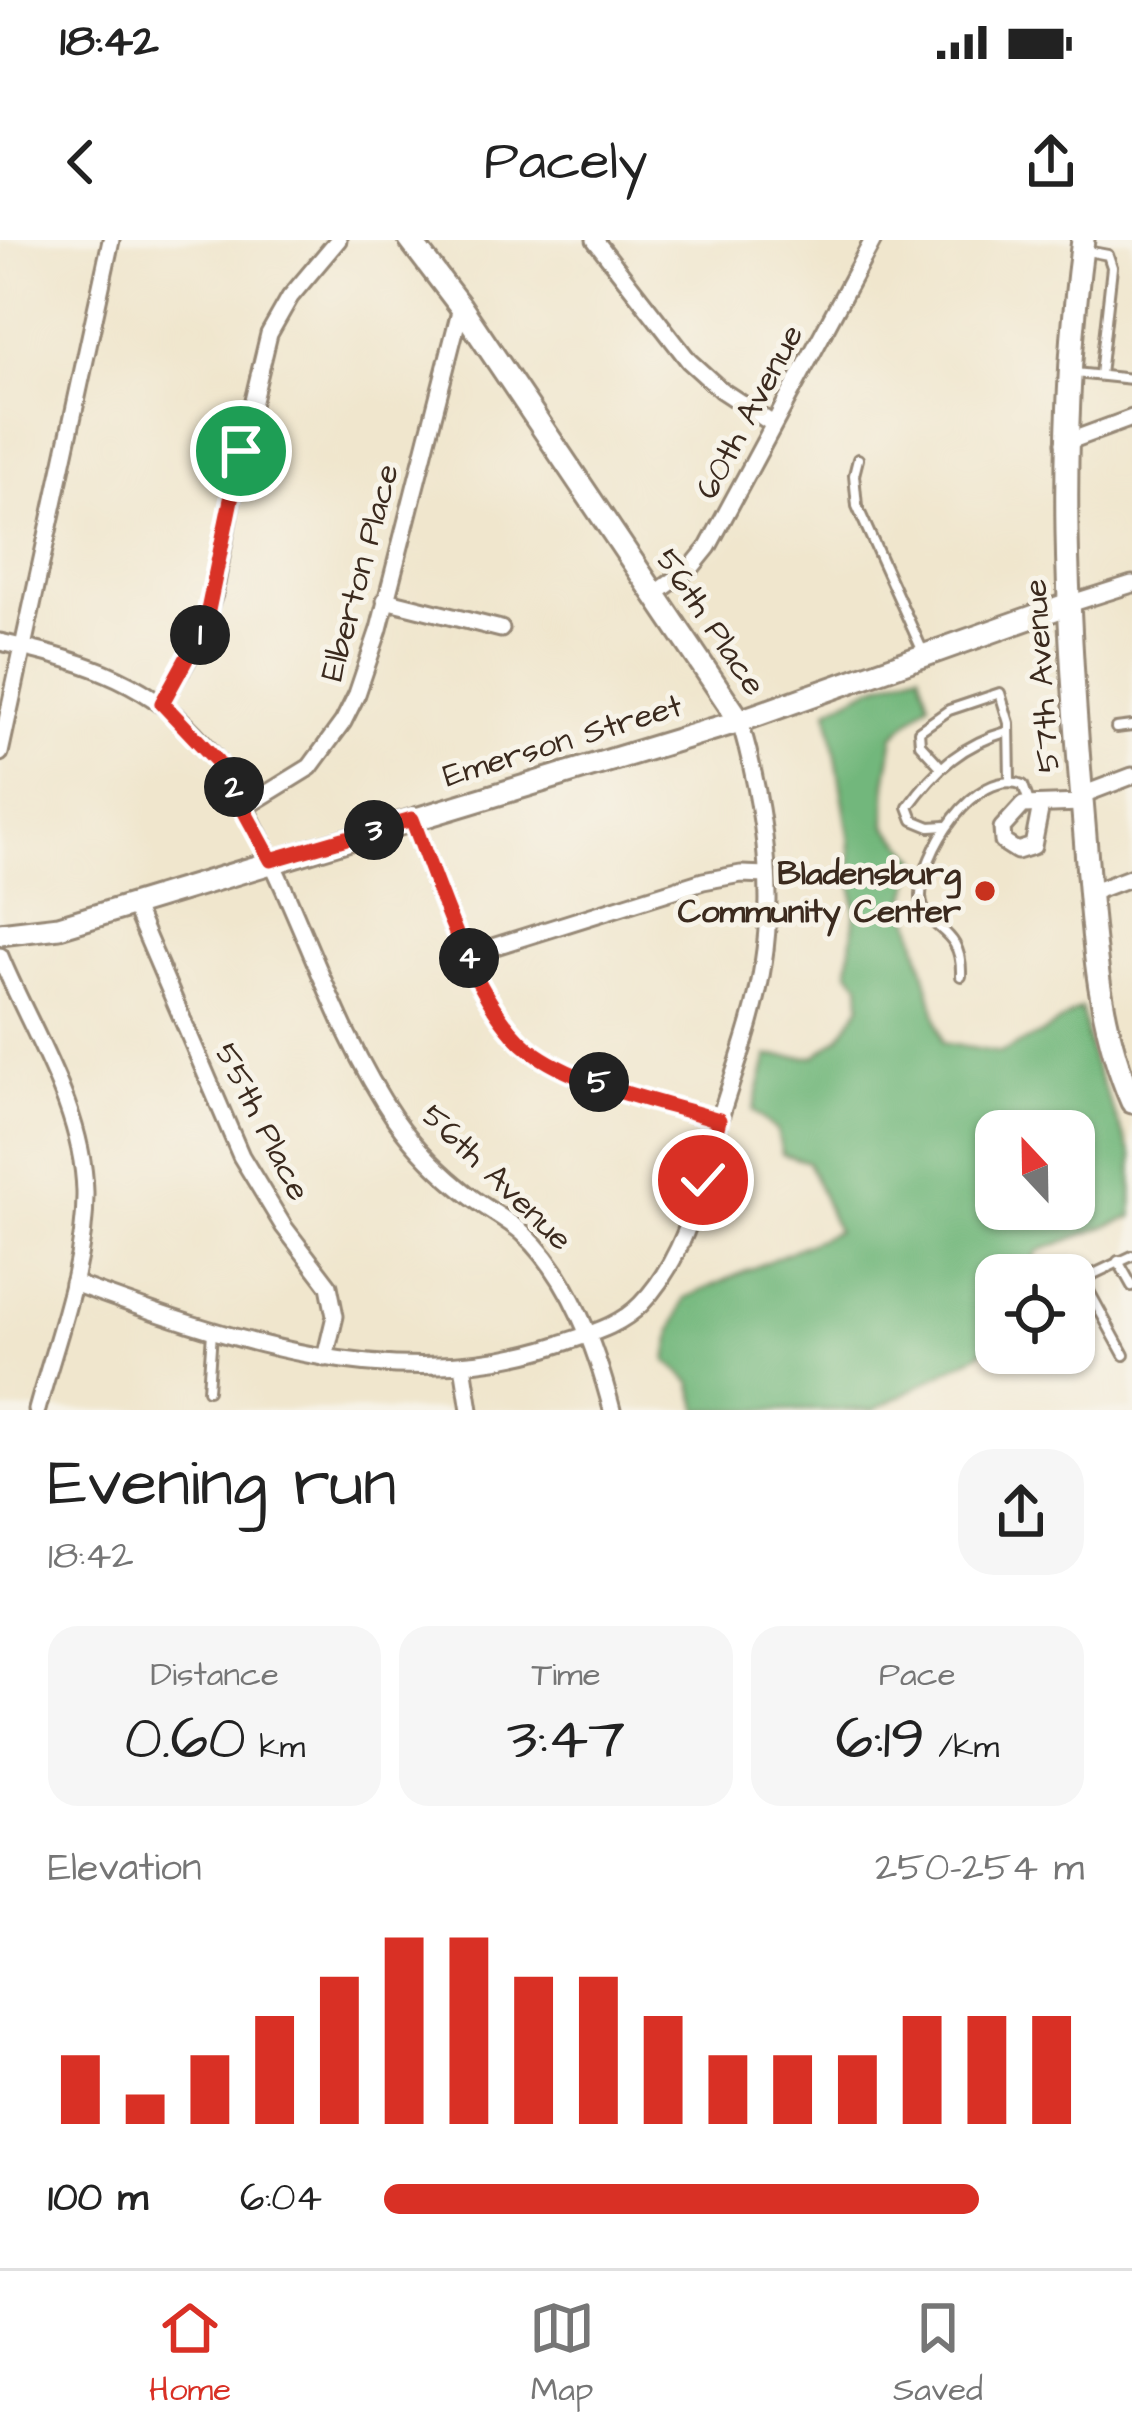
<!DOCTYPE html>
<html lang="en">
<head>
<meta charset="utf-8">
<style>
	body { margin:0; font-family:"Architects Daughter",sans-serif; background:#f6f6f6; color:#222; height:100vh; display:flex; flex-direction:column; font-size:45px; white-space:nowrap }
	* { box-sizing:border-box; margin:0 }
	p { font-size:39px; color:#767676 }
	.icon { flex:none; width:66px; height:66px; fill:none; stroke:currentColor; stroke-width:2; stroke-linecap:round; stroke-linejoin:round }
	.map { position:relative; height:1170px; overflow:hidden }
	.sheet { display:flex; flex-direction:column; background:#fff; flex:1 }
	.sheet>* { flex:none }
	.needle { width:78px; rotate:338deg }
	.fabs { position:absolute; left:975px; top:870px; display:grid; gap:24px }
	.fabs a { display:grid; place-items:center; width:120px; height:120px; border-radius:24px; background:#fff; box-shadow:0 3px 9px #0004; font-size:60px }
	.pin { position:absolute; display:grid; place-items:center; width:102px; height:102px; color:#fff; margin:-51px; border:6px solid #fff; border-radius:50%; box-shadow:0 3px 12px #0007 }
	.km { position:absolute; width:60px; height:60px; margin:-30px; border-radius:50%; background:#222; color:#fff; font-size:33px; line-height:60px; text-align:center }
	.round { display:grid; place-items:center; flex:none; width:126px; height:126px; border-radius:36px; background:#f6f6f6 }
	.head { display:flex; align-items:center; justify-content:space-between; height:204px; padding:0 48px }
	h1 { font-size:66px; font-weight:600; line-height:90px }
	.stats { display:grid; grid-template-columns:repeat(3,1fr); gap:18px; height:204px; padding:12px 48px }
	.stats div { display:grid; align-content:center; border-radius:30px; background:#f6f6f6; text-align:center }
	.stats b { font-size:60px; font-weight:600 }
	.stats small { font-size:33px; font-weight:400 }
	.stats p { font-size:33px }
	.chart { height:336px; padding:24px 48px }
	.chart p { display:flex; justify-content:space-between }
	.chart svg { width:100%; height:216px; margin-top:12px; stroke:#d93025; stroke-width:6 }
	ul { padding:0 48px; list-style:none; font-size:39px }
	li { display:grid; grid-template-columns:192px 144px 1fr; align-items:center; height:90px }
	li i { height:30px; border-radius:15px; background:#d93025 }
	.status { display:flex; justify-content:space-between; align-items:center; height:84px; padding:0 60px; background:#fff; direction:ltr }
	.status svg { height:33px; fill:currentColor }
	header { display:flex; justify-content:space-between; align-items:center; height:156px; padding:0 48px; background:#fff; font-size:54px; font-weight:600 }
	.menu { display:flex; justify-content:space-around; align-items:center; height:168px; border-top:3px solid #e0e0e0; background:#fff; font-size:33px; color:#767676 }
	.menu a { display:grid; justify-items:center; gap:6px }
	.menu .on { color:#d93025 }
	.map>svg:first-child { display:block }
	.forest { fill:#72b77b; stroke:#56704c; stroke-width:3; fill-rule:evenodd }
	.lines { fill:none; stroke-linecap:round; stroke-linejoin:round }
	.lane-casing { stroke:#968876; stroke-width:14 }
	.street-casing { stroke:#968876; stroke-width:21 }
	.secondary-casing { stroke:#968876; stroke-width:27 }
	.lane { stroke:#fff; stroke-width:8 }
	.street { stroke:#fff; stroke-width:15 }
	.secondary { stroke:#fff; stroke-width:21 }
	.route-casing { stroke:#fff; stroke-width:24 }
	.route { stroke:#d93025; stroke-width:15 }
	.poi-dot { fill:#c8321e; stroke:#f7f3e8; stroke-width:4.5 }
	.labels { text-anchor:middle; stroke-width:10; stroke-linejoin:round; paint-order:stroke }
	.street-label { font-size:33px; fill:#3b2a1e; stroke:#f7f3e8 }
	.poi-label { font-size:33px; font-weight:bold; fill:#3b2a1e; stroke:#f7f3e8; text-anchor:end }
</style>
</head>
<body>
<div class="status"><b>18:42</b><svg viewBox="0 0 49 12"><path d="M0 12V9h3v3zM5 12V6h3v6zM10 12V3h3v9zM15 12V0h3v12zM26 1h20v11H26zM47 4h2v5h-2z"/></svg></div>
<header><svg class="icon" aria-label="back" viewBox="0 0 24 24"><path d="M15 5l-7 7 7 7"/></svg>Pacely<svg class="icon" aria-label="share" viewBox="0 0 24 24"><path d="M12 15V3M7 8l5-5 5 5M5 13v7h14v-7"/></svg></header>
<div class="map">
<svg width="1132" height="1170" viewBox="0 0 1132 1170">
	<rect width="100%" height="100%" fill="#f7f3e8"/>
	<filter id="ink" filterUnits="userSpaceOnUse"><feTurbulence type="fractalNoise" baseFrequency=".00833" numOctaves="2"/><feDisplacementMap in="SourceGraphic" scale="24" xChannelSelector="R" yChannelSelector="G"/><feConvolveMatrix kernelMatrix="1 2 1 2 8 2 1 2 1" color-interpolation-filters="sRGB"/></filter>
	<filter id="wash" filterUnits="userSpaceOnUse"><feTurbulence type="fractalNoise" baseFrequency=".004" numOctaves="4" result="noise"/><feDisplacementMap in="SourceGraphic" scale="48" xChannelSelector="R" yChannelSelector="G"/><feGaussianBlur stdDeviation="2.7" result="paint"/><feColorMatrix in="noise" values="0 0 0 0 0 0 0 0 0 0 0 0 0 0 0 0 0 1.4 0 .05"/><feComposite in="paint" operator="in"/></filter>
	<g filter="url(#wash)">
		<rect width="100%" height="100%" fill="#f0e6cd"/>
		<path class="forest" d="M920,431L929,462L894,495L886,544V586L918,619L906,661L943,803L1000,813L1041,794L1081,768L1092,820L1132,916V977L1038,1011L1025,1035H996V1087L982,1112L874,1170H699L691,1142L667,1121L672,1091L685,1058L837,991L808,922L782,914L777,891L753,871L768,816L814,817L839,798L861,765L860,743L848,730L855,672L849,595L828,469L870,448ZM996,891H1074V969H996Z"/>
	</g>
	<g filter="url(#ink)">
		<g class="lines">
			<g class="lane-casing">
				<g id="lane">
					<polyline points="1082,10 1108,15 1112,27 1100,135"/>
					<polyline points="1075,133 1132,139"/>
					<polyline points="858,219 854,235 857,266 924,414"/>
					<polyline points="1116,488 1132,486"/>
					<polyline points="941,527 920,504 919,491 949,470 1000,453 1009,483 1010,540"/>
					<path d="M945,586L930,587L913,580L908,567C936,528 963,504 1009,491"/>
					<path d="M961,736C963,683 923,693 921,657C920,615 975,526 1023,545L1029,562"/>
					<polyline points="1118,1021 1132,1046"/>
					<polyline points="1083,1040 1124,1115"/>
					<polyline points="1076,1075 1083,1039 1132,1016"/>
					<polyline points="208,1150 212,1092"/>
				</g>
			</g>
			<g class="street-casing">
				<g id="street">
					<polyline points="595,0 689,121 721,150 773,184"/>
					<polyline points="1064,203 1132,178"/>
					<polyline points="655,354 691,328 708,307 873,0"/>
					<polyline points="385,360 501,389"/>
					<polyline points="1069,364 1132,344"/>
					<path d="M0,402C74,419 140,436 194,493C226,525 246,568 265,608C309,697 339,797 395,879C416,909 442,935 471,957C488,970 507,979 523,993C571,1038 596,1108 612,1170"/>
					<polyline points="162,463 195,407 214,354 241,211 269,94 290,57 338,0"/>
					<polyline points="0,513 111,0"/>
					<polyline points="1082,555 1132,536"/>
					<polyline points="1041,565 1033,606 1017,611 1003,602 1002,588 1023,565 1082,563"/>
					<polyline points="245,567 310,527 343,482 357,454 379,389 461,67"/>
					<path d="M412,579C438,645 473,765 529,809C577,846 661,862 719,880"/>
					<polyline points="1090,653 1132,637"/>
					<polyline points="133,664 241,916 284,987 329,1046 335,1076 325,1118"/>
					<polyline points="467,715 703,641 741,634 767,635"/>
					<path d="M0,716C31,791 83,868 85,952C86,1025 56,1100 37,1170"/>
					<path d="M73,1043C226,1099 397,1159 560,1104C588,1094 619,1087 641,1064C692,1011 703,932 724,865C739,818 756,772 763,724C776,644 762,558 740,481"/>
					<polyline points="463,1125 470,1170"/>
				</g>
			</g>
			<g class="secondary-casing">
				<g id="secondary">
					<polyline points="410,0 461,67 740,481"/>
					<path d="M1083,0C1056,199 1067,385 1084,584C1092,677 1094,776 1132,862"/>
					<polyline points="0,694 59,687 740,481 1069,364"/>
				</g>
			</g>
			<use href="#lane" class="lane"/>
			<use href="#street" class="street"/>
			<use href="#secondary" class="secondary"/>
		</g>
	</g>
	<g class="lines" filter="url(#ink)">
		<g class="route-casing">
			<path id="route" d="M241,211L205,385L162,463L217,521L271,620L412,579C438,645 474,765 529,809C576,846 662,862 719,880L703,940"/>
		</g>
		<use href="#route" class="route"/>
	</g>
	<circle class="poi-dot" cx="985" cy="651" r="12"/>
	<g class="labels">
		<g class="street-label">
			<text transform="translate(748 171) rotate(-62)" y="12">60th Avenue</text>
			<text transform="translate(358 332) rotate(-75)" y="12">Elberton Place</text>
			<text transform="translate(712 381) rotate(56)" y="12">56th Place</text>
			<text transform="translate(1040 436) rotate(-94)" y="12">57th Avenue</text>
			<text transform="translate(562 499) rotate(-17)" y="12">Emerson Street</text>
			<text transform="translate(264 881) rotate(63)" y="12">55th Place</text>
			<text transform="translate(498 936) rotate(44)" y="12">56th Avenue</text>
		</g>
		<g class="poi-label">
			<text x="961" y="644">Bladensburg<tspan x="961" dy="38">Community Center</tspan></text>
		</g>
	</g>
</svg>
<div class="fabs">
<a><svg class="needle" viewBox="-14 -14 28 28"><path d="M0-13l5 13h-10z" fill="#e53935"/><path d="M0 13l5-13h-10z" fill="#767676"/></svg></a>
<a><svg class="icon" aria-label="locate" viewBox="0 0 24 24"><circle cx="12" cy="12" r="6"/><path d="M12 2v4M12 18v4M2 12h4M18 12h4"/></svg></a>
</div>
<div class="pin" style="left:241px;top:211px;background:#1e9e55"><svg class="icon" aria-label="arrive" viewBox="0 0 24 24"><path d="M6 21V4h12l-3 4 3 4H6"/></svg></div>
<div class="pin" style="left:703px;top:940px;background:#d93025"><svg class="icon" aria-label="check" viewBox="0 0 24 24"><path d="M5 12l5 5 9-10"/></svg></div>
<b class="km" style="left:200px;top:395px">1</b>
<b class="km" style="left:234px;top:547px">2</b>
<b class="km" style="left:374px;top:590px">3</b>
<b class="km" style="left:469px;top:718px">4</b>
<b class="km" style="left:599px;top:842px">5</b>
</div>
<section class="sheet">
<div class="head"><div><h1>Evening run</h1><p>18:42</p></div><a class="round"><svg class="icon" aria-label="share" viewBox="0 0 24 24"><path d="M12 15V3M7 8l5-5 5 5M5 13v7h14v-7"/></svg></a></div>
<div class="stats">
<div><p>Distance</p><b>0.60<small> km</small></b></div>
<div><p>Time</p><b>3:47</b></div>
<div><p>Pace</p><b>6:19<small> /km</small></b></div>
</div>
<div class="chart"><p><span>Elevation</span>250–254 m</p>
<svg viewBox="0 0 160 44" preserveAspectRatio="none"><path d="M5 44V30M15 44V38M25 44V30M35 44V22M45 44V14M55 44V6M65 44V6M75 44V14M85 44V14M95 44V22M105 44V30M115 44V30M125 44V30M135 44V22M145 44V22M155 44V22"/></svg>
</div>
<ul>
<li><b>100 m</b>6:04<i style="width:85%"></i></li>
</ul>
</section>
<nav class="menu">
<a class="on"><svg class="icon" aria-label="home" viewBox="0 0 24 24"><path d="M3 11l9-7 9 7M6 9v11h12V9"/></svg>Home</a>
<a><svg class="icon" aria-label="map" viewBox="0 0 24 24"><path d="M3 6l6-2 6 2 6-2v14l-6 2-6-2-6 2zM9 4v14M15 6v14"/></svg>Map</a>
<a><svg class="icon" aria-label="saved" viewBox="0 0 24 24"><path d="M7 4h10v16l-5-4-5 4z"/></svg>Saved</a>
</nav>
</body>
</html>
